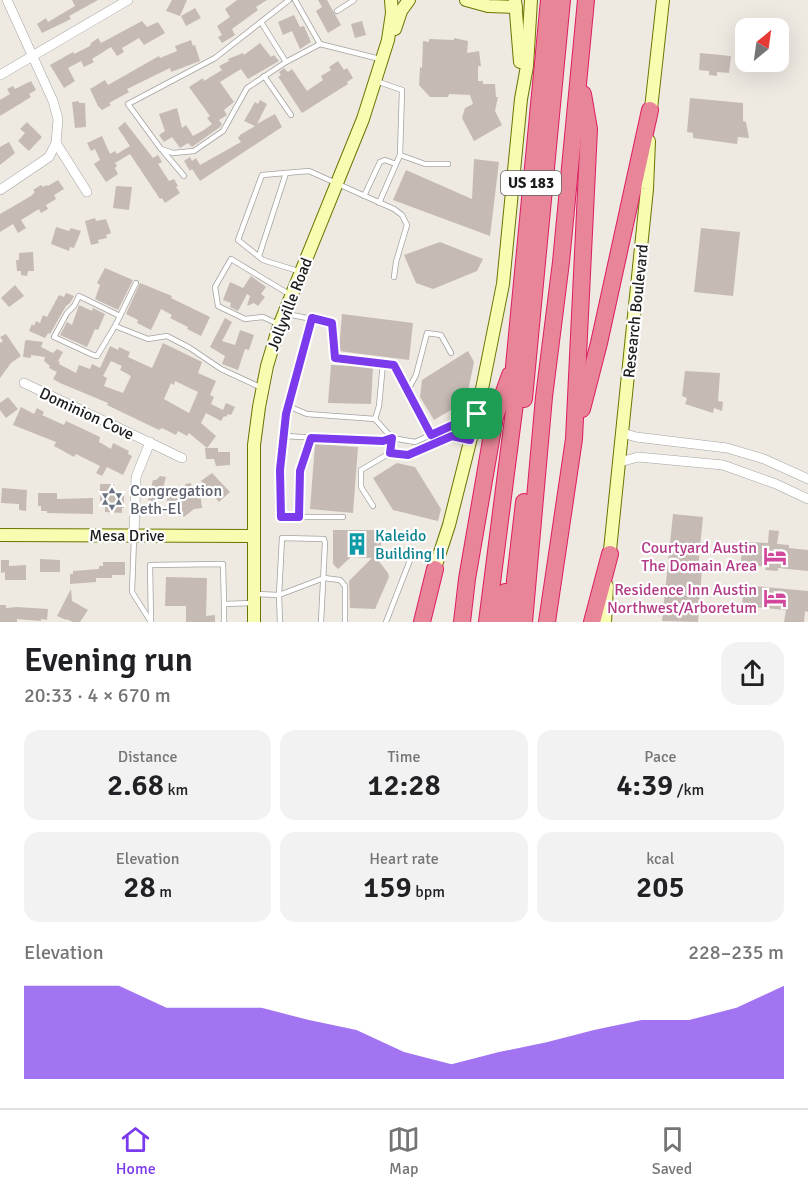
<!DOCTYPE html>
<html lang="en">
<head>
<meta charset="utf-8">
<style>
	body { margin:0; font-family:Signika,sans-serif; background:#f2f2f2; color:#202124; height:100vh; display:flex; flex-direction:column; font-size:22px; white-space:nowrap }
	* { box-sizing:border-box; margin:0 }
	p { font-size:20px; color:#757577 }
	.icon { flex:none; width:33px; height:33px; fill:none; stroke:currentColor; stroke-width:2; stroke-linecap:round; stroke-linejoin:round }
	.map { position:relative; height:622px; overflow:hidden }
	.details { display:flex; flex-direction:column; background:#fff; flex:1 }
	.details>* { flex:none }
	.needle { width:39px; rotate:29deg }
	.fabs { position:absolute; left:735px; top:18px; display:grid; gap:12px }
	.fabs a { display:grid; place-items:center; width:54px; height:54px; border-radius:12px; background:#fff; box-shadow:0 6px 24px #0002; font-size:30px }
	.pin { position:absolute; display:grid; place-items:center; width:51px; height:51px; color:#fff; margin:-26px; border-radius:12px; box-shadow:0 3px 9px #0006 }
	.round { display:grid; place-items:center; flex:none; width:63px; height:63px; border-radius:18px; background:#f2f2f2 }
	.summary { display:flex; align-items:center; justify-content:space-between; height:102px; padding:0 24px }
	h1 { font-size:33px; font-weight:600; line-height:45px }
	.figures { display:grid; grid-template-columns:repeat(3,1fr); gap:9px; height:102px; padding:6px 24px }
	.figures div { display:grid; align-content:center; border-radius:15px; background:#f2f2f2; text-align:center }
	.figures b { font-size:30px; font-weight:600 }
	.figures small { font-size:16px; font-weight:400 }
	.figures p { font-size:16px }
	.chart { height:168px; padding:12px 24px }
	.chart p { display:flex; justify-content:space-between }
	.chart svg { width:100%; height:108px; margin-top:6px; fill:#7c3aed; opacity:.7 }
	.dock { display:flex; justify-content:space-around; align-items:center; height:84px; border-top:2px solid #e0e0e0; background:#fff; font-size:16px; color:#757577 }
	.dock a { display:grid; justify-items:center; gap:3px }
	.dock .active { color:#7c3aed }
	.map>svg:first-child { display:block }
	.building { fill:#c6bbb4; fill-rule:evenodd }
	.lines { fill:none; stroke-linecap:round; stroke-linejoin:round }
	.lane-casing { stroke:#a3a3a3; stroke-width:6 }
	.street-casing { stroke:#a3a3a3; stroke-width:10 }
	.secondary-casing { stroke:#6a7501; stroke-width:14 }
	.highway-casing { stroke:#dd1d61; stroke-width:18 }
	.lane { stroke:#fff; stroke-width:4.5 }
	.street { stroke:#fff; stroke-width:9 }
	.secondary { stroke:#f8fcb1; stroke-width:12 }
	.highway { stroke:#e98598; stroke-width:16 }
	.route-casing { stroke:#fff; stroke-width:12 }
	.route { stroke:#7c3aed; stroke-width:8 }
	.labels { text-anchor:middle; stroke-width:4.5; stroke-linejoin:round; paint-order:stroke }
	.shield { fill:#fff; stroke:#606060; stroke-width:1.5 }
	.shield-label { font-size:15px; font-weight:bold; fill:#1c1c1c }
	.street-label { font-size:16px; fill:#1c1c1c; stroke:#fff }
	.worship-label { font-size:16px; fill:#5b616d; stroke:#fff; text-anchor:start }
	.culture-label { font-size:16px; fill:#0d838f; stroke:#fff; text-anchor:start }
	.hotel-label { font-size:16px; fill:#b23c85; stroke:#fff; text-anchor:end }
</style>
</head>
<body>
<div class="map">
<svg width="808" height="622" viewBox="0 0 808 622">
	<rect width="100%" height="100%" fill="#eee9e1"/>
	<g class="building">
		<polygon points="72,0 98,0 69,16 71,19 42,33 37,24 46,18 48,22 75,6"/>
		<polygon points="172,0 187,0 180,16 166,11"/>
		<polygon points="237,0 267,0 256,7 258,10 232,29 235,35 222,43 218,37 222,35 217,26 230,17 225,9"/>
		<polygon points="318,0 327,0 341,25 328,33 316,11 322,7"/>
		<polygon points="195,8 201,18 186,26 181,16"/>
		<polygon points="294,15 300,27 304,26 311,42 300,49 292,31 283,35 278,22"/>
		<polygon points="142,21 147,27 158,22 165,33 144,45 139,38 122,48 124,52 117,56 111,47 92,59 94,62 84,67 81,61 68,68 75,81 64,88 50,65 73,52 74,54 90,46 91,43 98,38 101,43"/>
		<polygon points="362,21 366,35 355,38 351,24"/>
		<polygon points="454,38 468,41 467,53 479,51 481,66 478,66 478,81 483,81 483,84 495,84 496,97 498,97 495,111 502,125 474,141 462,118 465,108 473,104 470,95 449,94 448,97 430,97 419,85 420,67 422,68 423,41 429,42 429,39 454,40"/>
		<polygon points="191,40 193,46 195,45 200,61 171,72 170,68 127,89 129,92 109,103 111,105 102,110 98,106 90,89 105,80 108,85 159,56 160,58 177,51 175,46"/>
		<polygon points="260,43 271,57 274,55 279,61 248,79 241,69 220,82 234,102 224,110 227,115 219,120 222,124 220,127 192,147 188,143 180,148 172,137 164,142 159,135 165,131 159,114 177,108 182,128 186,125 193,136 204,130 212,124 207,118 210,116 189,87 203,78 204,81 222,70 219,66 229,61 228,59 243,53 244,55"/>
		<polygon points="700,53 731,56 729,73 717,72 717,76 709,75 709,71 699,70"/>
		<polygon points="338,61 344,70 347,68 353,78 347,82 348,84 302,113 279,78 278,77 281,75 279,72 284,68 288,72 292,69 307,91 323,80 321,76 331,70 329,67"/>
		<polygon points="31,81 36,90 29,94 31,97 0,116 0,100 10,94 7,89 13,86 15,89"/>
		<polygon points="690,98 743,103 743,121 746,122 749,138 738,137 737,144 693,138 693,133 687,132"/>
		<polygon points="260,100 267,104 257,124 275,114 282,127 200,181 192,169 190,171 184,161 190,157 192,161 196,158 200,165 241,142 238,138 240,135 255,126 244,121 255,102 258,104"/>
		<polygon points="79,101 79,103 85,103 86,127 75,128 72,102"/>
		<polygon points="27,122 42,137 29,151 18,141 25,133 20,129"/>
		<polygon points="125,122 153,158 158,155 162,162 158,164 169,181 174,179 178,186 176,187 180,193 165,203 162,198 160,199 130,154 115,163 117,166 115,168 118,174 106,182 94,164 100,160 95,149 91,151 87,143 102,136 110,154 115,151 117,154 130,146 118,128"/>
		<polygon points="9,142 15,153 0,165 0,147"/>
		<polygon points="474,159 499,162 490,236 393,200 406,170 472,199"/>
		<polygon points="58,180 64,189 54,195 56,199 46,205 48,209 41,213 39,209 21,220 26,228 18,233 13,224 0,232 0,214 31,196 35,192 33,190 41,185 43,187 47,185 48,186"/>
		<polygon points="116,186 132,187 129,210 113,208"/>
		<polygon points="95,218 96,221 106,219 111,233 106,235 107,238 98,240 99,243 91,245 85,221"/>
		<polygon points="56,227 69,231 71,228 81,231 74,248 70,247 69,251 51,244"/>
		<polygon points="701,228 740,232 733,296 694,292"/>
		<polygon points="440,242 483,259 477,271 433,289 416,283 404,255"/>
		<polygon points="33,252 34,271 28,271 27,276 21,275 21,271 17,271 16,260 19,260 19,253"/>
		<polygon points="105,268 133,280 118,310 95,299 100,285 97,283"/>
		<polygon points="251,276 266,287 261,294 265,297 258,306 254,303 247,306 250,296 247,294 238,311 230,307 231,303 223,300 230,282 243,288"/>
		<polygon points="140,283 172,296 171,298 210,317 201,336 187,329 188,327 170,318 172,315 161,309 151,330 137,323 138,320 126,314"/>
		<polygon points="15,285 24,296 9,307 1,298"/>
		<polygon points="66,293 74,296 70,303 66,306 50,334 48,333 45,338 29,331 32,324 34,326 36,321 40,323 43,315 47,317 59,295 64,297"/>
		<polygon points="79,305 92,311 93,308 105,314 98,330 95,329 87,347 60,335 67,322 72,325"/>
		<polygon points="342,314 413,323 409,360 339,351"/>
		<polygon points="225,318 232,322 222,341 235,345 240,330 254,335 249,350 245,349 238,370 222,364 225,356 210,347"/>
		<polygon points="6,334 21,356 11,363 0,378 0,343 3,341 0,337"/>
		<path d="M27,340L43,342L41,347L53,353L57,349L63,352L58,361L60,362L59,364L76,373L79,365L90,369L92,364L100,368L110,346L118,350L119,347L130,352L128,357L152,368L163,343L202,362L198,373L216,381L210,395L214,397L211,404L223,410L226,403L235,407L231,415L228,414L226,417L224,416L221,421L206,413L201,423L216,436L207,448L189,433L187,436L178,431L176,435L162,428L159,430L107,405L108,403L60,383L53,379L57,372L49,368L50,366L44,361L45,357L31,355V358L23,357L25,341ZM111,361L122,366L120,370L131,376L123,393L104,386L107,378L103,376ZM175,381L198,392L189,413L164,399L171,383L174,385Z"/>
		<polygon points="468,351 474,362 466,401 434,420 420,397 422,380"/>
		<polygon points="331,365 373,367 371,404 328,403"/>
		<polygon points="685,371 720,373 718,401 723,402 722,411 714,408 713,413 685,404 687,398 682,396"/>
		<polygon points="8,397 18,409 6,418 0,410 0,403"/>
		<polygon points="21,407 34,414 37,408 44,412 42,415 64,425 66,421 100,437 99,442 111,449 113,443 129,451 128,454 132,456 123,475 107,467 102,476 96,473 100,466 76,454 74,457 54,446 56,442 13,425"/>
		<polygon points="315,444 358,447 353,513 310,509"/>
		<polygon points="205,448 218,448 218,452 230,452 230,465 216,466 214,459 206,459"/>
		<polygon points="397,463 415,467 441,509 438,521 393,510 373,478"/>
		<polygon points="212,473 230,492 219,502 201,481"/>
		<polygon points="160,476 166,477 163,488 185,488 185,484 191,483 192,489 199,484 202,508 194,509 184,517 179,510 167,510 167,497 157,495 155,502 148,500 153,480 156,480"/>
		<polygon points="100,484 114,484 114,496 124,496 124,508 122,508 122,513 105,512 105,501 100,501"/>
		<polygon points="2,488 27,490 26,511 19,510 19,504 1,503"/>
		<polygon points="38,493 57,493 57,499 93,498 93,514 47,513 47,511 41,511 41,506 38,506"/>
		<polygon points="673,514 703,517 698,568 702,568 698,622 662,621"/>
		<polygon points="333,530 381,530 381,557 378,560 388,573 389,577 375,609 350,608 349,581 372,558 351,557 338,569 333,564"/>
		<polygon points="769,530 779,531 777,544 789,545 789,548 808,550 808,571 778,568 778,571 765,570 766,567 743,564 744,562 741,561 742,544 745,544 745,542 768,543"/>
		<polygon points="40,559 60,560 60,572 40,572"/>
		<polygon points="1,560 9,560 9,566 26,565 26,580 5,580 5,572 1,573"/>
		<polygon points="103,562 125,562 125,575 112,575 112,578 96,578 96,582 70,584 70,574 73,574 73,571 99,569 99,566 103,566"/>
		<polygon points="166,577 207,578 206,616 215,615 215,622 186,622 186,606 165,606"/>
		<polygon points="744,585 808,591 808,612 805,611 804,622 784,622 786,610 742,606"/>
		<polygon points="71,589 72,601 88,610 80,622 73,622 66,619 66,620 57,616"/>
		<polygon points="0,605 6,605 6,608 17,607 48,609 47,620 41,619 41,621 17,619 17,622 0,622"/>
	</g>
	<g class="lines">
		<g class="lane-casing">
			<g id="lane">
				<polyline points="289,0 215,58 128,104 161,149 173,153 194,151 223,131 247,88 286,62 320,44 380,59"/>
				<polyline points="295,0 320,44"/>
				<polyline points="337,11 354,0"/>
				<polyline points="261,22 286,62"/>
				<polyline points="264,76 291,115"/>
				<polyline points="376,81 402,90 400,155"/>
				<polyline points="163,151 184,176"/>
				<polyline points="364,196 380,162 385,160 396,164 400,155 425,164 448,164"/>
				<polyline points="379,203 396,164"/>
				<polyline points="259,256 286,173"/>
				<polyline points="298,271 263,260 238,240 262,175 309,171 394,209 402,215 407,225 396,262 394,277"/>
				<polyline points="287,314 332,323 335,358 383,363 379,406 375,419"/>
				<polyline points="120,316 136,283"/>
				<polyline points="278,324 263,317 245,319 218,306 215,287 231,259 289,294"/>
				<polyline points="115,326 120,316 79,296 74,306 67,313 54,337 93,355 97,356 115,326 148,339 167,336 190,348 221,369 260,387"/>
				<polyline points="383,363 394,365 431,435"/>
				<polyline points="408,390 416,375 427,333 441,335 451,353"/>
				<polyline points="288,406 307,414 375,419 392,438 390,453"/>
				<polyline points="283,436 286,414 312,318"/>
				<polyline points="373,506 361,487 361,470 390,453 408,455 452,436 470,440"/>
				<polyline points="299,517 300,471 311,438"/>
				<polyline points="343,517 281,517 280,470 283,436 383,441 392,438 415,442 475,415"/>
				<polyline points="134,538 132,592 151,622"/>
				<polyline points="256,594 279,595 282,538 324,539 325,543 321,622"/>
				<polyline points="151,622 150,565 223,564 224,604 253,603"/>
				<polyline points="224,622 224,604"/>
				<polyline points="280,622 279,595 324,578 340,580 345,586 345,622"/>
				<polyline points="386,622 412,555 437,557"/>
			</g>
		</g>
		<g class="street-casing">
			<g id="street">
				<polyline points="0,75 128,0"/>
				<polyline points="56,143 87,192"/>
				<polyline points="0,190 49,157 56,143 58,119 53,101 7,0"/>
				<polyline points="24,383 182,458"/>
				<polyline points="623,433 636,437 727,448 764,459 808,479"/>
				<polyline points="620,462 638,457 723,465 776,484 808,499"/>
				<polyline points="134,535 136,477 150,442"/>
			</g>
		</g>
		<g class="secondary-casing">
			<g id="secondary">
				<polyline points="466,0 488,6 516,7"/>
				<polyline points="515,0 520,62"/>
				<polyline points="395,29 401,11 409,0"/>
				<polyline points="650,118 663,0"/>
				<polyline points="0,535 253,536"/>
				<polyline points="609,560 647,189 649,141"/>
				<polyline points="432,577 449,525 477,414 503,284 521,99 527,66 531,0"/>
				<polyline points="254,622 254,445 259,407 267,366 279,326 363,119 388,40 392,13 391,0"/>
				<polyline points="605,622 607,586"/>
			</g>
		</g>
		<g class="highway-casing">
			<g id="highway">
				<polyline points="524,399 562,0"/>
				<polyline points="582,409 599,343 650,110"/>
				<polyline points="513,620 515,580 524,502"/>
				<polyline points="422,622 435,569"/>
				<polyline points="462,622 467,579 495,417 510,375"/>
				<polyline points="487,622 515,403 514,366 549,0"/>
				<polyline points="501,622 505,592"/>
				<polyline points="524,622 544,397 561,262 586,0"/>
				<polyline points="547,622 574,439 589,129 583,94"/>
				<polyline points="592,622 610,554"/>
			</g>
		</g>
		<use href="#lane" class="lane"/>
		<use href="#street" class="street"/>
		<use href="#secondary" class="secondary"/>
		<use href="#highway" class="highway"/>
	</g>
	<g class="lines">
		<g class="route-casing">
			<polygon id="route" points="312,318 332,323 335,358 394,365 431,435 477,414 470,440 452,436 408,455 390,453 392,438 383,441 311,438 300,471 299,517 281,517 280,470 286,414"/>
		</g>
		<use href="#route" class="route"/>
	</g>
	<defs>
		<g id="synagogue-bare" transform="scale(1.8)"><path d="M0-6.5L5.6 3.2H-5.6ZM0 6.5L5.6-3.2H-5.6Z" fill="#6b7280" stroke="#fff" stroke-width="2.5" paint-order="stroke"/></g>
		<g id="building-bare" transform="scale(1.8)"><path d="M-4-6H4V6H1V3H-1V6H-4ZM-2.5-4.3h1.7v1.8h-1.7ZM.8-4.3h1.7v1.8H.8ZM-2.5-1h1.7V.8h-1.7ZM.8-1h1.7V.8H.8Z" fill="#0f9aa8" stroke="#fff" stroke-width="2.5" paint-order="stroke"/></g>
		<g id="hotel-bare" transform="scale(1.8)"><path d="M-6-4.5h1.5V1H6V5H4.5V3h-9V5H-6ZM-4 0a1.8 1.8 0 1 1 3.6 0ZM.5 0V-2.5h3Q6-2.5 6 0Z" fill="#d1479c" stroke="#fff" stroke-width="2.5" paint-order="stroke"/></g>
	</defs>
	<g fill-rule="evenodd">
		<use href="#synagogue-bare" x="112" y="499"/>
		<use href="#building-bare" x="357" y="544"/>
		<use href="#hotel-bare" x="775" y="556"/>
		<use href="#hotel-bare" x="775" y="598"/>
	</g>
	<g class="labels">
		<rect class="shield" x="501" y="171" width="60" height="24" rx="4.5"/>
		<g class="shield-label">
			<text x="531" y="188">US 183</text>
		</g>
		<g class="street-label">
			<text transform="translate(289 304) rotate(-69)" y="6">Jollyville Road</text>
			<text transform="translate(635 311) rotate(-84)" y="6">Research Boulevard</text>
			<text transform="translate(87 413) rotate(25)" y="6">Dominion Cove</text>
			<text x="127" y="541">Mesa Drive</text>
		</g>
		<g class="worship-label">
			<text x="130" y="496">Congregation<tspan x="130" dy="18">Beth-El</tspan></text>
		</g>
		<g class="culture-label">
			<text x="375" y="541">Kaleido<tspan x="375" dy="18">Building II</tspan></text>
		</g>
		<g class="hotel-label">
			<text x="757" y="553">Courtyard Austin<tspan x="757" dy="18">The Domain Area</tspan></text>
			<text x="757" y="595">Residence Inn Austin<tspan x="757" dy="18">Northwest/Arboretum</tspan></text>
		</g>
	</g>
</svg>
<div class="fabs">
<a><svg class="needle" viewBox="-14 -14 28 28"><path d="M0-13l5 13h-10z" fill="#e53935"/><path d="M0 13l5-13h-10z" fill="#757577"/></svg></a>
</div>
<div class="pin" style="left:477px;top:414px;background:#1e9e55"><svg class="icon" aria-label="arrive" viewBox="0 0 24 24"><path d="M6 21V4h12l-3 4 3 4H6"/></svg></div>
</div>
<section class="details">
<div class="summary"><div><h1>Evening run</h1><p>20:33 · 4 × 670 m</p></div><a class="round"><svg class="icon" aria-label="share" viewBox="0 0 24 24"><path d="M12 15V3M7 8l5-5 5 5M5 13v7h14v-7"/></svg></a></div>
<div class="figures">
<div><p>Distance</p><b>2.68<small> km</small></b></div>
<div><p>Time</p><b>12:28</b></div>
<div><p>Pace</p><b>4:39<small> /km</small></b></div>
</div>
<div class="figures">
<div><p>Elevation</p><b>28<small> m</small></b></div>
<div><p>Heart rate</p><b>159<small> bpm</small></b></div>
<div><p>kcal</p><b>205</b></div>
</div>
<div class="chart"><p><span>Elevation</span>228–235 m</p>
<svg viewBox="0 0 160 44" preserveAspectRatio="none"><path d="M0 44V6L10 6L20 6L30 15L40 15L50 15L60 20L70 24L80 33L90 38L100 33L110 29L120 24L130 20L140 20L150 15L160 6V44z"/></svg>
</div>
</section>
<nav class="dock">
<a class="active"><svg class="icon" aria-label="home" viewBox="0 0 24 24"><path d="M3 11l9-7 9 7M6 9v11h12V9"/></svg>Home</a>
<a><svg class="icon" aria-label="map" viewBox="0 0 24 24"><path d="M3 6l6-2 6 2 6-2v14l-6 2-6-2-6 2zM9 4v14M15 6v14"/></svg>Map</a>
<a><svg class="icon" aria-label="saved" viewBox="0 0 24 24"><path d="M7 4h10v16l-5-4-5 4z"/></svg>Saved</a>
</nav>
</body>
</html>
